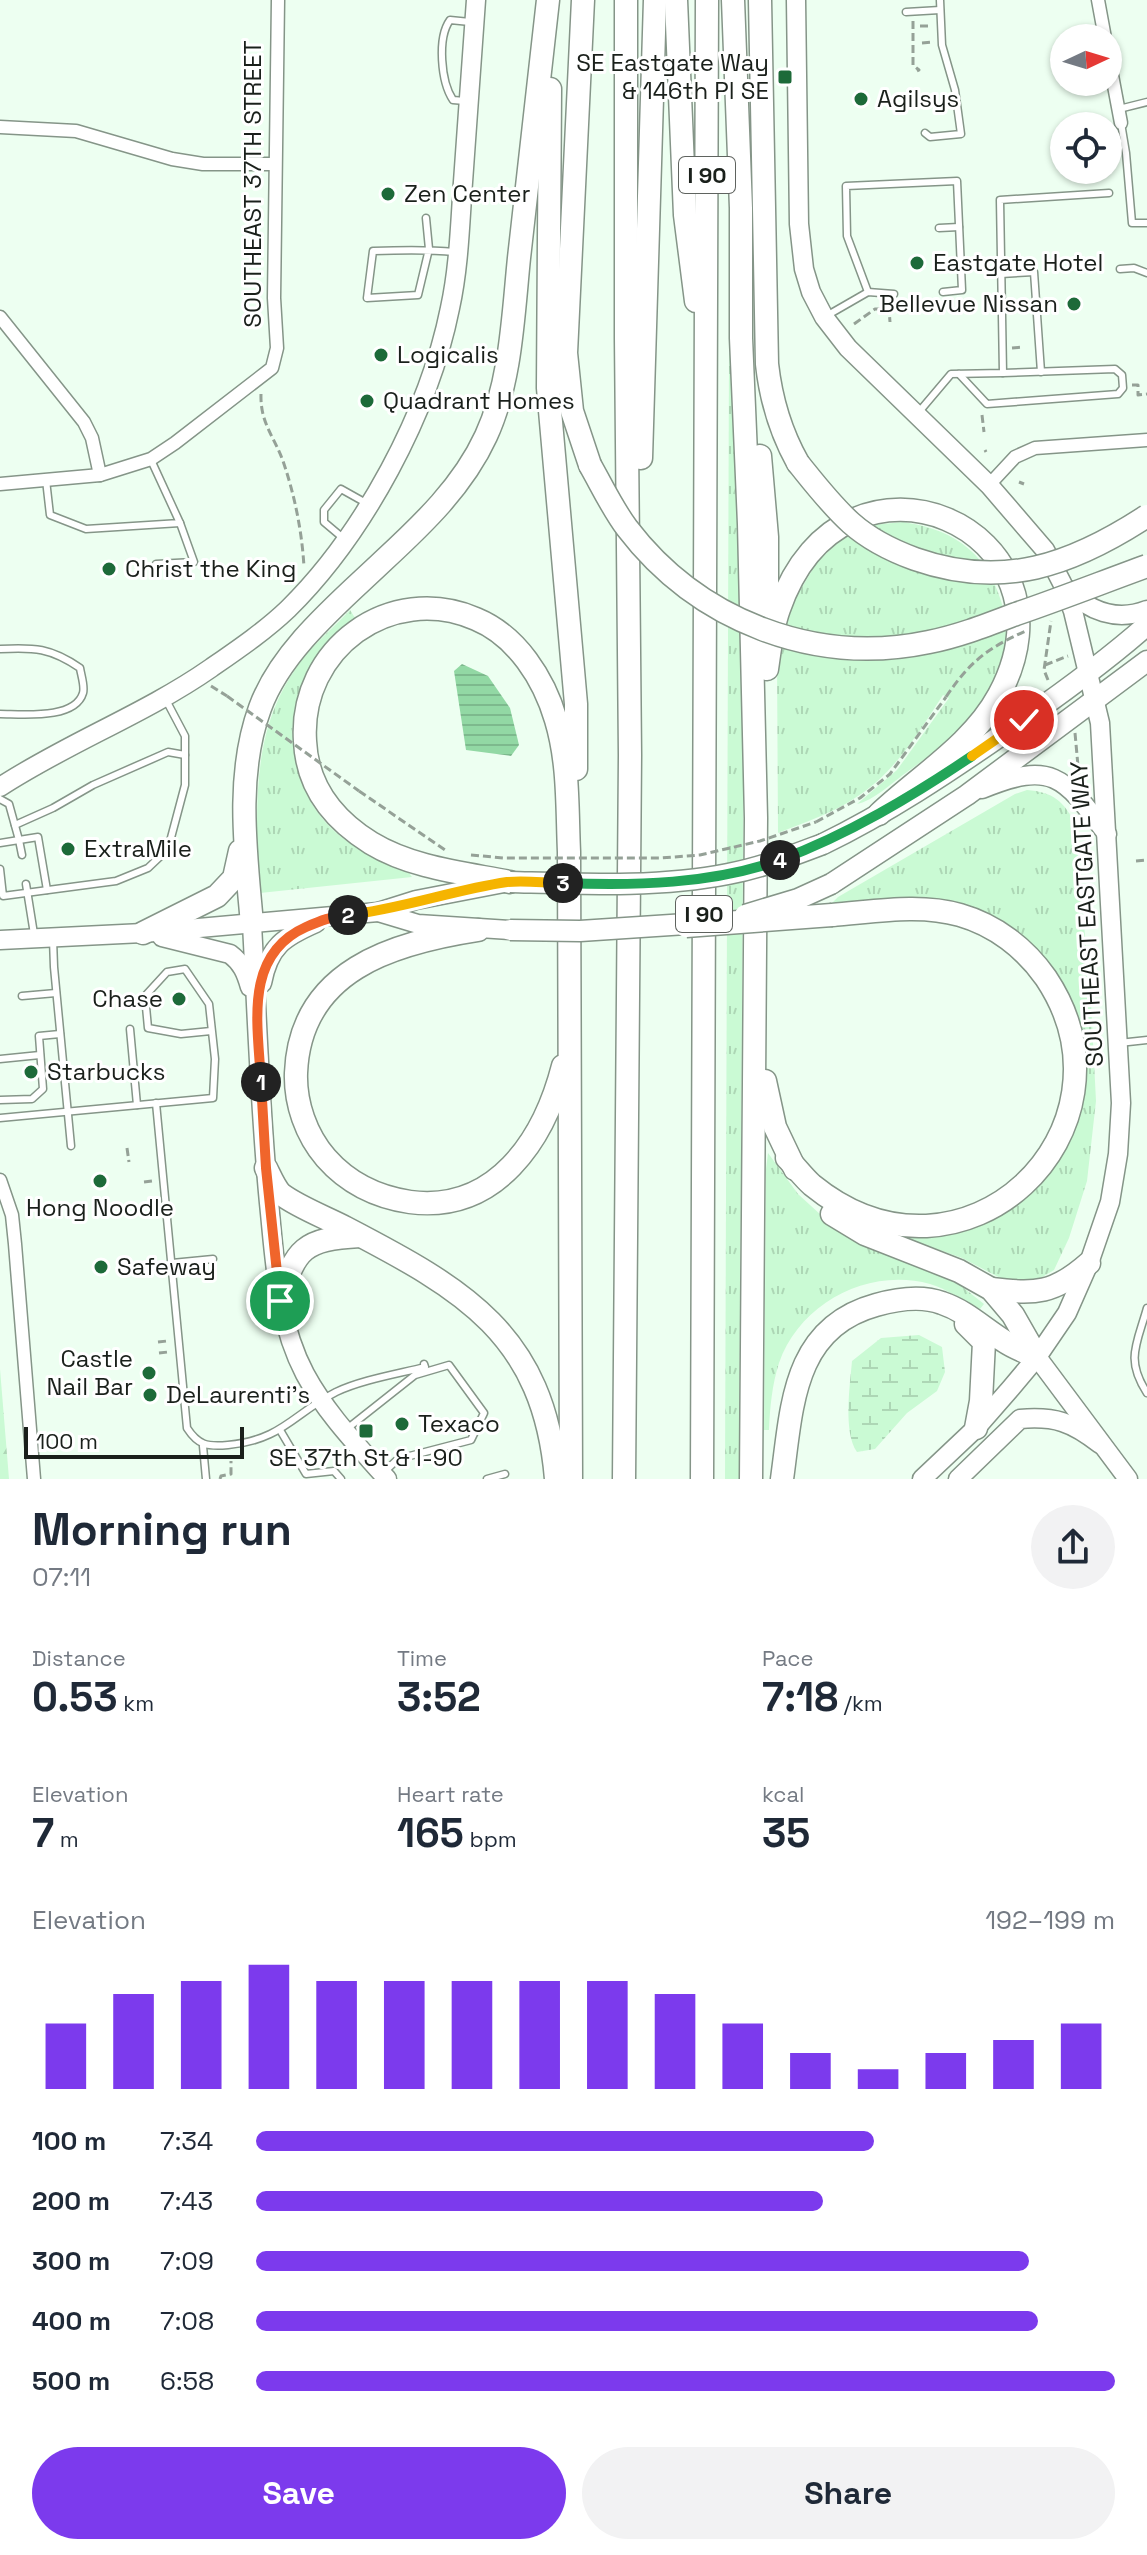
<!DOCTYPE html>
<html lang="en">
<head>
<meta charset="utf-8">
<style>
	body { margin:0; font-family:"Space Grotesk",sans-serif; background:#f2f2f3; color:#1f2937; height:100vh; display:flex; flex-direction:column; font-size:30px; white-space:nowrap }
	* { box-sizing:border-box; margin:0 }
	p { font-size:26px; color:#747a83 }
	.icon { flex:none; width:44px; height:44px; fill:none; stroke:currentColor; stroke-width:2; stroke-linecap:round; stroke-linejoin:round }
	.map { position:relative; height:1479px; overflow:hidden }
	.drawer { display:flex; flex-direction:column; background:#fff; flex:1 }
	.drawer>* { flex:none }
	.needle { width:52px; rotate:86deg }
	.controls { position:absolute; left:1050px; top:24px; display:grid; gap:16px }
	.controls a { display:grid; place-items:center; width:72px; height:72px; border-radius:50%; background:#fff; box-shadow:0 2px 6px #0004; font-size:40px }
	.scale { position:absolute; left:24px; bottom:20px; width:220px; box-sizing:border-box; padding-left:8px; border:4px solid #1a201b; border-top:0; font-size:22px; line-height:28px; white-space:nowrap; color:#1a201b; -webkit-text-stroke:6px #fff; paint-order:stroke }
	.pin { position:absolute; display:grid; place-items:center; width:68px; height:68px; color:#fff; margin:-34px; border:4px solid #fff; border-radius:50%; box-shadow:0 2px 8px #0007 }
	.km { position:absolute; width:40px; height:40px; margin:-20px; border-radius:50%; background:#222; color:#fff; font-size:22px; line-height:40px; text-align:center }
	.round { display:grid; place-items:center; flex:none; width:84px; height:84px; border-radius:42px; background:#f2f2f3 }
	.headline { display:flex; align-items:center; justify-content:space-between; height:136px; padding:0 32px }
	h1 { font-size:44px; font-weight:700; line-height:60px }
	.metrics { display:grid; grid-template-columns:repeat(3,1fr); gap:12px; height:136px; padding:8px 32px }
	.metrics div { display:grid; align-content:center }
	.metrics b { font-size:40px; font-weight:700 }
	.metrics small { font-size:22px; font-weight:400 }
	.metrics p { font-size:22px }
	.chart { height:224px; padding:16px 32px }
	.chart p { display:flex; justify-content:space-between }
	.chart svg { width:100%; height:144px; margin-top:8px; stroke:#7c3aed; stroke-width:6 }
	.button { display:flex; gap:16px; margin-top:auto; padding:16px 32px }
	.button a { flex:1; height:92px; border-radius:48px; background:#7c3aed; color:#fff; font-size:32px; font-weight:700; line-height:92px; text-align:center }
	.button a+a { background:#f2f2f3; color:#1f2937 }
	ul { padding:0 32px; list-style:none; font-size:26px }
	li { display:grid; grid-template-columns:128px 96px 1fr; align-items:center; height:60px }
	li i { height:20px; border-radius:10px; background:#7c3aed }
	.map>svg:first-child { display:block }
	.grass { fill:url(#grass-tufts) }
	.forest { fill:url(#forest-firs) }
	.wetland { fill:url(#wetland-marsh) }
	.water { fill:url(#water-rules) }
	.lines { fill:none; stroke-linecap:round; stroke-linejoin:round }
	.lane-casing { stroke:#859588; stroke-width:9 }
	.street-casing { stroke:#859588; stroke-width:15 }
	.secondary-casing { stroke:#859588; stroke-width:21 }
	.primary-casing { stroke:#859588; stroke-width:23 }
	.highway-casing { stroke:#859588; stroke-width:25 }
	.path { stroke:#95a197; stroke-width:3; stroke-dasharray:8 4; stroke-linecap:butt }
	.lane { stroke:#fff; stroke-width:6 }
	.street { stroke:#fff; stroke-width:12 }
	.secondary { stroke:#fff; stroke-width:18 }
	.primary { stroke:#fff; stroke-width:20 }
	.highway { stroke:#fff; stroke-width:22 }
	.primary-bridge-casing { stroke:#859588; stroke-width:23; stroke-linecap:butt }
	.highway-bridge-casing { stroke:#859588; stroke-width:25; stroke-linecap:butt }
	.path-bridge { stroke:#95a197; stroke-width:3; stroke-dasharray:8 4; stroke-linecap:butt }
	.primary-bridge { stroke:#fff; stroke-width:20 }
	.highway-bridge { stroke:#fff; stroke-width:22 }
	.split-1-casing { stroke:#fff; stroke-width:16 }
	.split-2-casing { stroke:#fff; stroke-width:16 }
	.split-3-casing { stroke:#fff; stroke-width:16 }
	.split-4-casing { stroke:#fff; stroke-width:16 }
	.split-5-casing { stroke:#fff; stroke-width:16 }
	.split-6-casing { stroke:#fff; stroke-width:16 }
	.split-1 { stroke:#f0652b; stroke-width:10 }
	.split-2 { stroke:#f0652b; stroke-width:10 }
	.split-3 { stroke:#f5b400; stroke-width:10 }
	.split-4 { stroke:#22a559; stroke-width:10 }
	.split-5 { stroke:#22a559; stroke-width:10 }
	.split-6 { stroke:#f5b400; stroke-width:10 }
	.poi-dot { fill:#1d6a39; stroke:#fff; stroke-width:3 }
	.labels { text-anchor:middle; stroke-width:6; stroke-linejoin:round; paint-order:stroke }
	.shield { fill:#fff; stroke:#5f635f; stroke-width:2 }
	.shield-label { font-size:22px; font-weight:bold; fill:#1a201b }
	.poi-label { font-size:24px; fill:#1a201b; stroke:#fff; text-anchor:start }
	.street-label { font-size:24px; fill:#1a201b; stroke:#fff }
</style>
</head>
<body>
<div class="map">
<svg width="1147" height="1479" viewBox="0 0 1147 1479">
	<defs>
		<pattern id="grass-tufts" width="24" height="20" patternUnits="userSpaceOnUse" patternTransform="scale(2)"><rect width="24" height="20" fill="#cafad4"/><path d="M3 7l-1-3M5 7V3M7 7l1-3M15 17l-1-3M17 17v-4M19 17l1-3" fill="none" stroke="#add6b5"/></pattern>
		<pattern id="forest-firs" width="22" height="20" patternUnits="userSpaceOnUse" patternTransform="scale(2)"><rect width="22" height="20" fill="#cafad4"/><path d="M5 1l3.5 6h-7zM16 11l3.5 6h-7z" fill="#add6b5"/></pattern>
		<pattern id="wetland-marsh" width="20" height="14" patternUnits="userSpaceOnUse" patternTransform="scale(2)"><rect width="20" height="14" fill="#cafad4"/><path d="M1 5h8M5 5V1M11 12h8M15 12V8" fill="none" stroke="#add6b5"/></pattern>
		<pattern id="water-rules" width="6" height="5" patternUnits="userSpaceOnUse" patternTransform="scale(2)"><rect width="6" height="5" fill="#92d8a4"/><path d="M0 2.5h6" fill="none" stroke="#7db98d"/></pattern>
	</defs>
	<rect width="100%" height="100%" fill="#edfff1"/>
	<g class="grass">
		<polygon points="729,353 733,355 744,690 739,1479 725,1479"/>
		<path d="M903,522C958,530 990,556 1004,611C1008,626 1011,644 1006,659C989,708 948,743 907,772C893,782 873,801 857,804L897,770L949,698L943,695C919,732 895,772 858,796C834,813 805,822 778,833L777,661L784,629L795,599L817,562L842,539L872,525Z"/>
		<path d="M350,610L357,621C346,629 332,638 323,648C276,704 284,794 344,839C364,853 386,863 409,873L412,877L260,893L258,891C257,803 248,722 310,650C323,636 337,624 350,610Z"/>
		<path d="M1027,790C1053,792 1064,801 1075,824L1091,1002L1096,1101L1087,1181L1069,1238L1054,1270L1034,1282L1006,1281L962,1258L903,1237C940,1236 975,1232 1007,1212C1103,1151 1113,1009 1024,937C1008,924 987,911 966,906C953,903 937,905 924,905C894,905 863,905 833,906L832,903L838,897L1015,794Z"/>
		<path d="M768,1153L798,1194L833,1226L853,1238L960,1285L984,1304L980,1309C963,1302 948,1289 930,1284C868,1267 800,1303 779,1363C772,1385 770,1407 769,1430H764L766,1169Z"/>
	</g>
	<polygon class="forest" points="0,1369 9,1479 0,1479"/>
	<path class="wetland" d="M919,1335L942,1347L945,1372L937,1391L907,1413L875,1449L857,1452C843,1432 850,1385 852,1361L881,1338Z"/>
	<polygon class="water" points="462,664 488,676 510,708 519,745 511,756 466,750 454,671"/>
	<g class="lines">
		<g class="lane-casing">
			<g id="lane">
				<polyline points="906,12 940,10"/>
				<path d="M465,101L453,100C441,82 437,38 450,20L470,22"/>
				<polyline points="1119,109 1147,102"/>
				<polyline points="1121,123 1126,153 1132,223 1147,223"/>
				<polyline points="925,133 930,137 961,134 955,90 942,45 940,0"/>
				<path d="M426,218L429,249L418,295L367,298L373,251C400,250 426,249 454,252"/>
				<polyline points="939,228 959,227"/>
				<polyline points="1120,269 1134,268 1147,273"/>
				<polyline points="1001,274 1034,272 1041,372"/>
				<polyline points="868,292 847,236 846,186 957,181 962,290 943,292"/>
				<polyline points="828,315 868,292 894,294"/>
				<polyline points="959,374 987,404 1118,394 1123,388 1122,375 1115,369 1003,373"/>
				<polyline points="918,413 951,374 1003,373 1000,200 1109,193"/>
				<polyline points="46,480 50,515 86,529 180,523 151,460"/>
				<polyline points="343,538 324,522 324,510 341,489 366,503"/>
				<polyline points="156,564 194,562 180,523"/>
				<path d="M0,649C34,647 51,648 80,668C81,675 85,686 83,693C75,720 22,714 0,714"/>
				<polyline points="0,799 9,804 19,840 38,837 47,890"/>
				<polyline points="15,825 53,808 93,785 168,752 185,755"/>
				<polyline points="0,843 19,840 22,855"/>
				<polyline points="0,869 3,896 116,881 148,868 168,849 185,785 185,736 166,700"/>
				<polyline points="26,884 34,934"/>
				<polyline points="53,939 54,967 71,1146"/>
				<polyline points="22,996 56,993"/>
				<polyline points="130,1029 137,1105"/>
				<polyline points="1119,1043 1147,1040"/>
				<polyline points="0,1059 40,1055"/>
				<polyline points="0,1100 32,1099 43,1089 39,1036 60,1034"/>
				<path d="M156,1103L187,1428C198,1445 207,1447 228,1445C282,1440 293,1414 336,1392C361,1380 397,1374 425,1367L424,1364"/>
				<polyline points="0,1118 213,1098 215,1059 209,1004 185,969 167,972 145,996 148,1028 181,1034 211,1031"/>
				<polyline points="172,1263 213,1259"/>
				<path d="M1147,1308C1137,1344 1125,1359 1147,1393"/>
				<polyline points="348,1428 415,1375 449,1365 484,1413 471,1440 398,1459 383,1473"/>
				<polyline points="280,1430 306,1474 334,1471 341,1479"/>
				<polyline points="203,1446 206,1479"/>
				<polyline points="487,1479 505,1474"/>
			</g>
		</g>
		<g class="street-casing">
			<g id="street">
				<polyline points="1098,0 1105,38"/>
				<polyline points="1108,54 1121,123"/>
				<polyline points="0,127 76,131 172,159 203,164 275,164"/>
				<polyline points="0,317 84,422 92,438 100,475"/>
				<polyline points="0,484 100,475 151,459 175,443 272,368 277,348 274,298 278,0"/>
				<polyline points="989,485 1015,457 1035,448 1147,440"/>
				<polyline points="0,1180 12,1215 15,1244 34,1479"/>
			</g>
		</g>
		<g class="secondary-casing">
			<g id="secondary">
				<polyline points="796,0 799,224 804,269 811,292 824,317 848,348 989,485 1045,550 1062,583 1073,611 1100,723 1121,1103 1118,1154 1110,1202 1089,1263 1067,1313 1037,1357 1011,1388 976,1428 922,1479"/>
				<path d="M1067,589C1089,611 1116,622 1147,610"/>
				<path d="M0,787C67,743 145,714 211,668C237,650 265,631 288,609C364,534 429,413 450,308C459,267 460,224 463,182C467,121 472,61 476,0"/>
				<path d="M982,789C1053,760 1064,777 1107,834"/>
				<polyline points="378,912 418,924 510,930"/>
				<path d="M252,924C257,1017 260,1110 269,1203C275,1261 277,1321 305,1374C326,1413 358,1446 387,1479"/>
				<path d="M162,937L230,954C242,963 246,973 250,987"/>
				<polyline points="0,940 143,933 378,912 416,900 504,883"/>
				<path d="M262,983C269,946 284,937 316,923"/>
				<polyline points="1037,1357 1128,1479"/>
				<path d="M958,1479L1020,1419C1055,1416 1072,1422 1100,1444"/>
			</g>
		</g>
		<g class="primary-casing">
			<g id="primary">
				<path d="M823,844C887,813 947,773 1006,732C1054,699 1103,664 1147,625"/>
				<polyline points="831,884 967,795 1147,661"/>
			</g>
		</g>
		<g class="highway-casing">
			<g id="highway">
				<polyline points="583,0 566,353 572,411 590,465"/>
				<polyline points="676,0 685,215 696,301"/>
				<polyline points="733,0 741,208 741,338 749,524 756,818 751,1479"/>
				<path d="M760,0L767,364C771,400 780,431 798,463"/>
				<polyline points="550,89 548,388 576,704 576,769"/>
				<polyline points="760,456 767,537 767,625"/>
				<polyline points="641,458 655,0"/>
				<path d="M767,669C770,649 772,628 779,609C844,421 1088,529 999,695C972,745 919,776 879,814"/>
				<path d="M510,882C464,873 412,868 371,843C334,820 307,787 305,741C299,649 390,582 476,619C517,636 544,679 556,720C569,763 567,808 569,852L571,1479"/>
				<path d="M252,924C246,854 235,776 260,708C281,650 340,602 383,561C423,524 463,486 486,436C511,382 513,317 519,258C529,172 538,86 548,0"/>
				<path d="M478,930C393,943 300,970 296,1073C295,1103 306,1135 326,1158C348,1183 376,1197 410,1202C496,1213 544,1140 563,1066"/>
				<polyline points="143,933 217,896 234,878 240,851"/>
				<polyline points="765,1081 775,1127 795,1169"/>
				<path d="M787,1158C795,1166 803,1177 812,1185C963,1308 1147,1130 1046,978C1025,948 995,925 960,915C919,903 873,912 832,915"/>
				<path d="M266,1168C270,1176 275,1188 281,1194C298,1207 327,1218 346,1228C463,1289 544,1334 556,1479"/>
				<polyline points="832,1214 865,1234 959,1271 991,1289 1013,1315 1037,1357"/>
				<path d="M991,1289C1036,1294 1054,1294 1089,1263"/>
				<path d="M280,1301C295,1248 304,1239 360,1236"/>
				<polyline points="966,1324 984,1342 981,1401 976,1428"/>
				<polyline points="624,1479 630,755 626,338 626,0"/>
				<polyline points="702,1479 707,0"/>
				<path d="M782,1479C792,1408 792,1328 876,1305C897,1299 921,1295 942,1303C966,1311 983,1328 1004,1341C1014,1348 1026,1352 1037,1357"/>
			</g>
		</g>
		<g class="path">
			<polyline points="913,21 913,65 919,70 917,71"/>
			<polyline points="920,26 932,26"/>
			<polyline points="922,43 934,42"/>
			<polyline points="854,324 875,309 889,309 890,322"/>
			<polyline points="1012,348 1023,347"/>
			<polyline points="1132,385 1138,385 1138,395 1147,394"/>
			<path d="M261,394C260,424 275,437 284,464C295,497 302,532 304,567"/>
			<polyline points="982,415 984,432"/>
			<polyline points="985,450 986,452"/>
			<polyline points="1019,482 1024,484"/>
			<polyline points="1045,665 1068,656"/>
			<polyline points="1048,680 1044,670 1051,621"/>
			<polyline points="211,686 227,696"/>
			<polyline points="1075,733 1079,777"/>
			<polyline points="359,791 445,850"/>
			<polyline points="816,822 860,798 890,774 946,697"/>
			<polyline points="1136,861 1147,860"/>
			<polyline points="127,1148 129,1162"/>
			<polyline points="144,1182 152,1181"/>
			<polyline points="158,1342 167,1341"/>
			<polyline points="159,1353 168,1352"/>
			<polyline points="220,1479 221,1476 231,1474 231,1461"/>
		</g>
		<use href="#lane" class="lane"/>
		<use href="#street" class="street"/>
		<use href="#secondary" class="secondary"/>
		<use href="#primary" class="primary"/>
		<use href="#highway" class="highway"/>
		<g class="primary-bridge-casing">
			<g id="primary-bridge">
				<path d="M510,882C582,884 657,888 728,874C761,868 791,856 823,844"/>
				<polyline points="745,915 798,899 831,884"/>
				<polyline points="510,930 580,931 701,923"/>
			</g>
		</g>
		<g class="highway-bridge-casing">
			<g id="highway-bridge">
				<path d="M798,463C815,484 831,505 851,523C869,539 893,551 915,559C1003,590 1072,565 1147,516"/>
				<path d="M590,465C602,486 612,508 627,528C698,621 815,666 929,642C959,636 987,625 1016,614C1060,599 1103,582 1147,566"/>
				<polyline points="686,926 832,915"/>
			</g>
		</g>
		<g class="path-bridge">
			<polyline points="227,696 359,791"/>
			<path d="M946,697C970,661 989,647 1028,630"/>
			<polyline points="471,855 504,858 660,858 700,855 760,841 816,822"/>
		</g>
		<use href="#primary-bridge" class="primary-bridge"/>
		<use href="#highway-bridge" class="highway-bridge"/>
	</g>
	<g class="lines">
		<g class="split-1-casing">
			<polyline id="split-1" points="261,1082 266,1168 280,1301"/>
		</g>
		<g class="split-2-casing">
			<path id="split-2" d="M261,1082C258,1025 243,955 306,927C320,921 332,916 348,915"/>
		</g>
		<g class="split-3-casing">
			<path id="split-3" d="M348,915C401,909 453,890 507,882C525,880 545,883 563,883"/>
		</g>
		<g class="split-4-casing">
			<path id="split-4" d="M563,883C635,886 712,884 780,860"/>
		</g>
		<g class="split-5-casing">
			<path id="split-5" d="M780,860C849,834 911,797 972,756"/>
		</g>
		<g class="split-6-casing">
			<polyline id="split-6" points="972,756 1024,720"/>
		</g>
		<use href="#split-1" class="split-1"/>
		<use href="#split-2" class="split-2"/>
		<use href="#split-3" class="split-3"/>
		<use href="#split-4" class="split-4"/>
		<use href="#split-5" class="split-5"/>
		<use href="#split-6" class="split-6"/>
	</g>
	<g class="poi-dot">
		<rect x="777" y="69" width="16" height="16" rx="4"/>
		<circle cx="861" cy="99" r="8"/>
		<circle cx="388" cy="194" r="8"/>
		<circle cx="917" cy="263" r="8"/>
		<circle cx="1074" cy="304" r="8"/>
		<circle cx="381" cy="355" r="8"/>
		<circle cx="367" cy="401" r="8"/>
		<circle cx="109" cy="569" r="8"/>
		<circle cx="68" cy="849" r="8"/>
		<circle cx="179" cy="999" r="8"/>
		<circle cx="31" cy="1072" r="8"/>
		<circle cx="100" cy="1181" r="8"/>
		<circle cx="101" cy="1267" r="8"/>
		<circle cx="149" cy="1373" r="8"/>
		<circle cx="150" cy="1395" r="8"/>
		<circle cx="402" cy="1424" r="8"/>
		<rect x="358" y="1423" width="16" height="16" rx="4"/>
	</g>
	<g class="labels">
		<g class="shield">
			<rect x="679" y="157" width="56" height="36" rx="6"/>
			<rect x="676" y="896" width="56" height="36" rx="6"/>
		</g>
		<g class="shield-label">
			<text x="707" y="183">I 90</text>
			<text x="704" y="922">I 90</text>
		</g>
		<g class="poi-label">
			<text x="769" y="71" text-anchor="end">SE Eastgate Way<tspan x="769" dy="28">&amp; 146th Pl SE</tspan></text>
			<text x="877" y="107">Agilsys</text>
			<text x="404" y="202">Zen Center</text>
			<text x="933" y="271">Eastgate Hotel</text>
			<text x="1058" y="312" text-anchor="end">Bellevue Nissan</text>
			<text x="397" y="363">Logicalis</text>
			<text x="383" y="409">Quadrant Homes</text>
			<text x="125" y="577">Christ the King</text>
			<text x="84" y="857">ExtraMile</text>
			<text x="163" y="1007" text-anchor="end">Chase</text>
			<text x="47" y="1080">Starbucks</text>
			<text x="100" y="1216" text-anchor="middle">Hong Noodle</text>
			<text x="117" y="1275">Safeway</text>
			<text x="133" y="1367" text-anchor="end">Castle<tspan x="133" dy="28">Nail Bar</tspan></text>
			<text x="166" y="1403">DeLaurenti's</text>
			<text x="418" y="1432">Texaco</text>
			<text x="366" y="1466" text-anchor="middle">SE 37th St &amp; I-90</text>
		</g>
		<g class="street-label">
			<text transform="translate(253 184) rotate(-90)" y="8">SOUTHEAST 37TH STREET</text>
			<text transform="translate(1087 914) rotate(-93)" y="8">SOUTHEAST EASTGATE WAY</text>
		</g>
	</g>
</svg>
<div class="controls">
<a><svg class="needle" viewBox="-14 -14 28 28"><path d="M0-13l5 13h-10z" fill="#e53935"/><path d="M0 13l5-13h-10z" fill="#747a83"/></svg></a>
<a><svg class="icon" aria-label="locate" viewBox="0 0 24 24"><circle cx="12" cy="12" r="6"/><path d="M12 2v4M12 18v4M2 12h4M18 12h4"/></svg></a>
</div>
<div class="scale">100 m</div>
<div class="pin" style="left:280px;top:1301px;background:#1e9e55"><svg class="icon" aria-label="arrive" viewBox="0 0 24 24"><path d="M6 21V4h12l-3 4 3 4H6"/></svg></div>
<div class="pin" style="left:1024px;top:720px;background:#d93025"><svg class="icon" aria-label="check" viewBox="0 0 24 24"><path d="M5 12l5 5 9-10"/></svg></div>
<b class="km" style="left:261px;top:1082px">1</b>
<b class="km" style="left:348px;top:915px">2</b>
<b class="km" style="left:563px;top:883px">3</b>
<b class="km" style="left:780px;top:860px">4</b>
</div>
<section class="drawer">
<div class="headline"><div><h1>Morning run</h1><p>07:11</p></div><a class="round"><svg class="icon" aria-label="share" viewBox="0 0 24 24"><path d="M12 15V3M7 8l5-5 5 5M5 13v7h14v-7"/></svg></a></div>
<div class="metrics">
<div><p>Distance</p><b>0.53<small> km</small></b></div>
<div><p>Time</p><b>3:52</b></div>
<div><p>Pace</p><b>7:18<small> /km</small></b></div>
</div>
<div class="metrics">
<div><p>Elevation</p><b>7<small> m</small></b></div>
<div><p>Heart rate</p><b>165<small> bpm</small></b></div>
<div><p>kcal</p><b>35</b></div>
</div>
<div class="chart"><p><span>Elevation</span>192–199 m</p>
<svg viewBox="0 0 160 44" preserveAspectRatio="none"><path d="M5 44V24M15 44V15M25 44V11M35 44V6M45 44V11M55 44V11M65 44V11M75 44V11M85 44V11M95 44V15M105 44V24M115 44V33M125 44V38M135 44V33M145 44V29M155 44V24"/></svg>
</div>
<ul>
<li><b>100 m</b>7:34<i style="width:72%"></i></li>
<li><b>200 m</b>7:43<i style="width:66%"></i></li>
<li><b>300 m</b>7:09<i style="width:90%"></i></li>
<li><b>400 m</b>7:08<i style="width:91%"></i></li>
<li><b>500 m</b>6:58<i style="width:100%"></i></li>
</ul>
<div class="button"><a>Save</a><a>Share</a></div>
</section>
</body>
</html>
